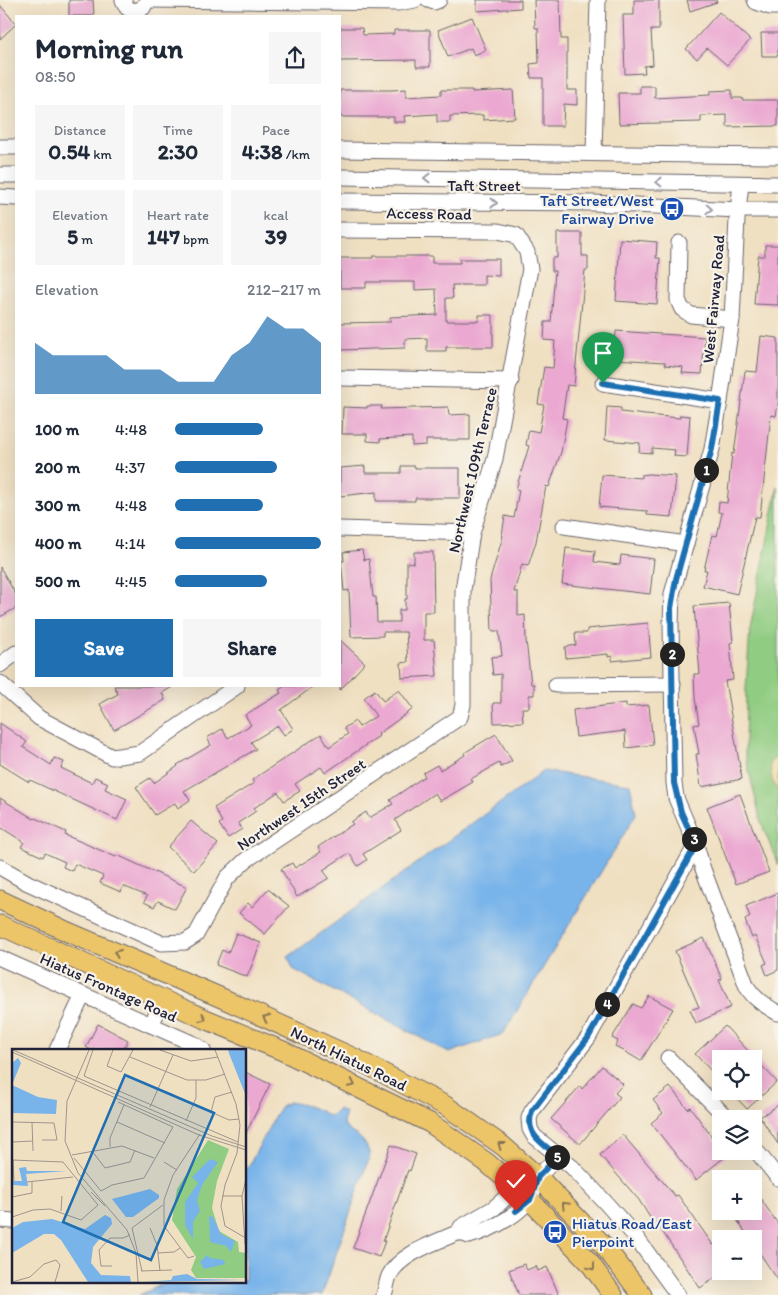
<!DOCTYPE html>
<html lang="en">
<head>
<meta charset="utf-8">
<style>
	body { margin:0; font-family:Itim,sans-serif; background:#f6f6f7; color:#1f2937; height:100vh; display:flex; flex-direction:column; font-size:19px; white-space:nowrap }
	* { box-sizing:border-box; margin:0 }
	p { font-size:16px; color:#747a83 }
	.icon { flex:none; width:28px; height:28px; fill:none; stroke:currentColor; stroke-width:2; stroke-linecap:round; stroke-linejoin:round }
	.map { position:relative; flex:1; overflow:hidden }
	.details { position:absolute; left:15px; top:15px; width:326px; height:672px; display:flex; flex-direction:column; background:#fff; border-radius:0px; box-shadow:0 5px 20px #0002 }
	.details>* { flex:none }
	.controls { position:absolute; left:712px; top:1050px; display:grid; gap:10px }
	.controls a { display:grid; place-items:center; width:50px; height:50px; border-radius:0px; background:#fff; box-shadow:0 5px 20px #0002; font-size:25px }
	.pin { position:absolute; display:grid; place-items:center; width:42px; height:42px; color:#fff; margin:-51px -21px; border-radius:50% 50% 50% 0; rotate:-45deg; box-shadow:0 0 5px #0007 }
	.pin .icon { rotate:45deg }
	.km { position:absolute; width:25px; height:25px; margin:-12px; border-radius:50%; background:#222; color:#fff; font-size:14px; line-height:25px; text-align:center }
	.round { display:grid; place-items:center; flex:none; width:52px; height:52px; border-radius:0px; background:#f6f6f7 }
	.headline { display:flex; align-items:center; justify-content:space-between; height:85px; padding:0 20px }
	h1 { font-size:28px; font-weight:700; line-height:38px }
	.stats { display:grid; grid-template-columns:repeat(3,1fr); gap:8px; height:85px; padding:5px 20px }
	.stats div { display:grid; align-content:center; border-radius:0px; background:#f6f6f7; text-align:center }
	.stats b { font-size:21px; font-weight:700 }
	.stats small { font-size:14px; font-weight:400 }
	.stats p { font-size:14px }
	.chart { height:140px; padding:10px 20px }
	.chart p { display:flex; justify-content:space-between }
	.chart svg { width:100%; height:90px; margin-top:5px; fill:#1f6fb2; opacity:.7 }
	.cta { display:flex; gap:10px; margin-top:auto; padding:10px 20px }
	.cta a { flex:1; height:58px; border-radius:0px; background:#1f6fb2; color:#fff; font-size:20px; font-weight:700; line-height:58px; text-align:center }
	.cta a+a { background:#f6f6f7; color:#1f2937 }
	ul { padding:0 20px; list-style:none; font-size:16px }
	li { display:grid; grid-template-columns:80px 60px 1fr; align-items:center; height:38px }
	li i { height:12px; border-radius:6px; background:#1f6fb2 }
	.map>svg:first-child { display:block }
	.green { fill:#90cc81; stroke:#59775e }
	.sand { fill:#eeda9e; stroke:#887e6c }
	.water { fill:#78b4ea; stroke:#4d6b92 }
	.building { fill:#eba8d1 }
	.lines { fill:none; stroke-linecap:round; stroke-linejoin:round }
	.minor-casing { stroke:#6a646a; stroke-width:17 }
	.major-casing { stroke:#6a646a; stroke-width:21 }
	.minor { stroke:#fff; stroke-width:15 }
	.major { stroke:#edc569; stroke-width:19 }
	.oneway { stroke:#9c9ca7 }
	.oneway2 { stroke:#887452 }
	.route-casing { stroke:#fff; stroke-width:10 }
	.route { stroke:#1f6fb2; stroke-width:6 }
	.labels { text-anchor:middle; stroke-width:4.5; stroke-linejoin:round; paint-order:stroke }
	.street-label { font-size:16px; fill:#22223b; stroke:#f7f3e8 }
	.transit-label { font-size:16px; fill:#164399; stroke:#f7f3e8; text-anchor:end }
	.inset-road { fill:none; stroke:#9e948c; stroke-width:1 }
	.view { fill:#1f6fb2; fill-opacity:0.15; stroke:#1f6fb2; stroke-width:2.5 }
	.inset-edge { fill:none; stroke:#22223b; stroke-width:2.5 }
</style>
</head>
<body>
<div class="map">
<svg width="778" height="1295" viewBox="0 0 778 1295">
	<rect width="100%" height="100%" fill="#f7f3e8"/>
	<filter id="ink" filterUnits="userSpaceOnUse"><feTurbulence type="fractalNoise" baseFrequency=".02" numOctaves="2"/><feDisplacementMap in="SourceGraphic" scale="10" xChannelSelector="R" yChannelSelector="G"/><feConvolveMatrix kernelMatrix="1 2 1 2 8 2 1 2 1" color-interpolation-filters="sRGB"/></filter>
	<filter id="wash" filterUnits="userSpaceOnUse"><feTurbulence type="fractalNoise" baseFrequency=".0096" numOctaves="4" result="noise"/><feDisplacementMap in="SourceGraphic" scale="20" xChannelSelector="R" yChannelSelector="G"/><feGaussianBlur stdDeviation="1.12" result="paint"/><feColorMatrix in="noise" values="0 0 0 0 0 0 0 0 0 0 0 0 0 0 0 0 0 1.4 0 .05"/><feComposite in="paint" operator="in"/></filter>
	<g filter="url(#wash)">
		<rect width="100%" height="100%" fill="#f0e0c2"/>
		<polygon class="green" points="778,486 778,865 761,822 745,754 746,688 750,629"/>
		<polygon class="sand" points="775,758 778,760 778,792 772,780 770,763"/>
		<g class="water">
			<polygon points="544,771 630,784 636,814 503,1034 449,1053 293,969 288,957"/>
			<path d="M289,1102C301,1104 319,1108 328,1116L334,1114L338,1109L346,1113L343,1123C347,1132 355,1133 362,1140C366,1144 368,1150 370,1155L322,1295H139L170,1281H245V1173L277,1112L281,1106Z"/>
		</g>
		<g id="blocks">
			<g class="building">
				<polygon points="69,0 93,0 94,16 69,16"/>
				<polygon points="477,0 521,0 521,8 477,11"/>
				<polygon points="534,0 560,0 561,39 567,39 567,90 577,90 577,105 564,104 563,126 543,126 543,78 531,78 530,64 539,63 538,28 535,28"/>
				<polygon points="634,0 659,0 659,30 651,30 653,65 644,66 645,73 625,74 623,15 634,15"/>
				<polygon points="687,0 716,0 717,2 690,11"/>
				<polygon points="0,5 16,24 0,39"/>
				<polygon points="719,12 750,40 727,65 707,48 697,59 686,49"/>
				<polygon points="472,17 486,50 474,55 471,48 448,57 438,30"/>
				<polygon points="340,28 362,28 363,35 394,34 394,30 430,30 430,67 416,67 416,60 340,61"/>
				<polygon points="761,33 778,33 778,56 762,56"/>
				<polygon points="640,86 655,86 655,98 710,95 710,91 732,90 732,98 742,98 742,100 778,100 778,126 727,127 727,115 701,116 701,122 619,124 618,93 640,93"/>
				<polygon points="406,89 406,97 441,95 441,90 472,90 472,92 513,90 515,118 483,120 483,115 450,116 450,122 437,122 437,114 404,116 405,122 394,122 394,117 340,117 340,90 392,90"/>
				<polygon points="557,233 582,233 582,256 588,256 588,270 585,270 574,386 567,385 562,418 567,419 561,452 549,487 546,486 536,542 528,566 522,564 514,592 518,592 518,616 525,615 526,640 531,684 534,684 534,695 529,695 529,708 522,708 523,722 494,723 493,703 501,703 501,674 493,675 491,657 502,656 499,631 492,631 490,580 503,536 502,535 505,516 514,518 519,490 516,489 529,446 526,445 529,430 539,432 544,405 538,404 544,367 553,368 555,341 544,340 545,322 551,322 555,271 552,271 552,258 557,258"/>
				<polygon points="620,239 657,242 656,258 660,258 657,304 616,301"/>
				<polygon points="765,245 778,245 778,305 754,304 758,256 765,256"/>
				<polygon points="373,256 432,256 432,263 460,263 460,259 499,259 499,276 484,275 484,285 452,285 453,298 446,298 446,321 479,321 479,315 493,315 493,347 446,347 446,351 427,351 427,338 405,339 405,348 340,350 340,323 390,322 390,317 437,315 436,289 415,290 415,282 366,282 366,288 340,288 340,258 373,258"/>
				<polygon points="616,331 705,337 702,374 682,373 683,367 665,365 665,362 614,359"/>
				<polygon points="761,336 778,338 778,403 776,416 771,415 760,517 755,517 737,594 703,586 707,570 704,570 712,535 717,536 722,513 718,512 719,502 727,503 732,453 734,454 745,371 757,372"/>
				<polygon points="367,406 382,406 381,409 448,407 449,415 470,414 470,440 426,440 426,445 412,446 412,437 380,439 380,442 367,441 367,434 342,434 343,407 367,408"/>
				<polygon points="607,407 621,408 621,412 645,415 680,418 680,415 690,416 687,457 674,456 675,450 652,448 652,453 639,452 640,443 605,440"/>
				<polygon points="365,466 365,473 401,473 401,466 415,466 415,468 460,468 460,498 415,498 415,501 376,501 376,492 340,496 340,468"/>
				<polygon points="649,474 676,476 672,517 647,515 647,511 599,507 602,475 641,478 641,475"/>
				<polygon points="566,548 595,551 594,562 620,565 621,555 654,559 650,594 562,584"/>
				<polygon points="362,550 364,560 369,559 373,597 376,597 377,622 399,622 399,610 405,610 405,599 407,599 407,562 414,563 414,552 433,552 434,612 424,612 424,640 434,640 437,676 402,678 401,663 408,662 406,632 383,632 383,636 351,637 349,590 344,591 341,561 344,561 343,552"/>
				<polygon points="0,567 16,595 16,608 0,617"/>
				<polygon points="729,603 733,642 730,643 733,680 725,681 742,779 701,787 696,754 699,754 694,725 699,724 695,698 694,674 700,674 694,606"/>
				<polygon points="648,623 651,657 612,661 612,656 608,657 608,654 566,658 565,647 576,645 575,633 587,633 587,629"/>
				<polygon points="340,640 365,663 340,690"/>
				<polygon points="114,686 174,686 162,693 165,700 114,730 100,704 118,694"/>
				<polygon points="285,686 314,686 281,710 293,729 284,735 278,726 251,742 256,749 184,791 190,800 178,808 175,803 155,815 136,787 150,778 154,783 178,766 177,765 211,745 207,738 222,729 228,738 251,725 245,715 281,693 279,690"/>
				<polygon points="375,690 383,701 399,690 413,709 378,734 379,736 325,773 321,767 295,784 300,791 284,801 278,792 254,808 256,811 238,823 242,829 228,838 219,824 222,822 214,808 254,783 252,780 321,734 329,747 348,734 344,728 355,721 359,727 376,716 364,698"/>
				<polygon points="626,703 626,707 649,705 653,745 626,748 625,731 576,737 573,710"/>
				<polygon points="0,723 27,742 23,747 51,765 54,758 64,762 61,768 92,783 95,777 108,783 105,789 127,799 117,820 30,780 29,782 0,764"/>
				<polygon points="496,734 512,761 501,767 499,763 471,779 473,782 440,801 435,793 395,820 401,830 363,854 367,860 358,866 349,853 323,870 329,878 297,897 281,869 292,863 295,868 321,852 318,847 353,824 351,822 366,812 369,818 393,804 390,800 425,776 423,773 437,765 440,770 465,755 464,753"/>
				<polygon points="740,794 769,872 736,884 707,807"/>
				<polygon points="0,798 34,819 35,818 66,832 65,835 116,857 117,855 187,887 175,909 158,901 154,907 144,902 147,896 123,886 121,892 100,883 103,876 75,864 72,871 63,867 65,862 45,853 43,857 21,847 24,842 0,827"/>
				<polygon points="191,821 218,844 194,871 168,847"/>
				<polygon points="268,889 289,906 265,934 239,913 248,903 252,907"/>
				<polygon points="778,893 778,970 767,975 763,965 767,963 755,936 752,938 745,920 750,917 746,906"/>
				<polygon points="236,933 261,943 247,977 216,965 222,950 228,953"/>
				<polygon points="704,938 722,979 719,980 731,1007 696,1023 690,1010 699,1007 675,951"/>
				<polygon points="649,996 673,1009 641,1061 615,1046 618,1041 612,1038 633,1004 641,1008"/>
				<polygon points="98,1024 128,1040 123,1050 91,1050 86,1047"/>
				<polygon points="725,1026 777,1082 747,1109 730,1091 754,1091 754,1059 721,1059 721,1081 695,1054"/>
				<polygon points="602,1066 623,1084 615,1093 620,1097 580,1144 551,1119 580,1086 582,1089"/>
				<polygon points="245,1072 270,1084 245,1135"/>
				<polygon points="670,1087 688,1109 690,1107 726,1156 696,1180 651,1123 663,1113 653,1100"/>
				<polygon points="778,1105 778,1144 760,1117"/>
				<polygon points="623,1135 675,1196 678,1195 713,1245 718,1242 721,1247 721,1274 700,1288 656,1222 654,1224 639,1200 600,1155"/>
				<polygon points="391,1145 416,1154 410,1171 408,1170 383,1241 385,1241 379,1257 353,1248"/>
				<polygon points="754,1189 778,1224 778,1280 754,1245 754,1239 750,1239 731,1211 754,1211"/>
				<polygon points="524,1264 527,1270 536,1266 538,1271 547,1267 559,1295 519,1295 509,1270"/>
			</g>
		</g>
	</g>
	<g filter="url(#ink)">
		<use href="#blocks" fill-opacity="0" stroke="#6a646a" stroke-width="1"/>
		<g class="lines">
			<g class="minor-casing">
				<g id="minor">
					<polyline points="123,0 127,8 135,11 143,8 147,0"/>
					<polyline points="149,0 398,3 415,0"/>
					<polyline points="428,0 434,2 439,0"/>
					<polyline points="755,0 756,2 770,7 778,7"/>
					<polyline points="0,147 16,147"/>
					<polyline points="340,150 778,156"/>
					<polyline points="594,153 598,0"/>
					<polyline points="0,175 16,175"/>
					<polyline points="340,177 778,184"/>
					<path d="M741,184L737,219L732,319L720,401L712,449L672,594L671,624L674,783L676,798L696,845L703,869L747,987C755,1000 766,1006 778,1013"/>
					<polyline points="0,197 16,198"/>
					<polyline points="340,201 593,203 738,210 778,210"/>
					<polyline points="679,243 678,300 682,309 691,315 732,319"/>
					<polyline points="340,378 511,381"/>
					<polyline points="603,383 720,401"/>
					<polyline points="564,526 686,544"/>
					<polyline points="340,529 472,533"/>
					<polyline points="0,665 16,653"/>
					<polyline points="0,683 39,718 112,757 140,753 237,686"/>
					<polyline points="556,685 673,684"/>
					<polyline points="0,867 28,883 161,943 185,942 196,935 227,878 246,860 460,717 463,705 463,590 472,533 495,459 530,269 527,252 516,235 498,231 340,230"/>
					<polyline points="0,958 194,1044 203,1050"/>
					<polyline points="151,1025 163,1000"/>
					<polyline points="57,1050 83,995"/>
					<polyline points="668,1058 728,1119"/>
					<polyline points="754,1148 778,1178"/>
					<polyline points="0,1220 14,1221"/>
					<path d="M459,1232L469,1236C491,1230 527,1212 534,1190"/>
					<path d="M384,1295C386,1289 387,1281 389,1276C400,1253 438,1242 459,1232L461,1227L494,1208L517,1188L538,1177L558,1156"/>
					<polyline points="678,1295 635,1236 605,1202 572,1167 534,1136 530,1129 529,1118 532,1111 588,1038 696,845"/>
				</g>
			</g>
			<g class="major-casing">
				<g id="major">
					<polyline points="0,900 68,932 224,999 356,1059 446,1106 503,1146 538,1177 604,1246 642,1295"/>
					<polyline points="0,925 203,1018 283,1051 430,1123 486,1162 530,1200 589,1262 613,1295"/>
				</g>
			</g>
			<use href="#minor" class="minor"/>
			<use href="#major" class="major"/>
		</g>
		<defs><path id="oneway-chevron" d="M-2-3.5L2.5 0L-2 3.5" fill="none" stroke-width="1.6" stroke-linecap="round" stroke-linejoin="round" transform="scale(1.25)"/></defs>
		<g class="oneway">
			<use href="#oneway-chevron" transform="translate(427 178) rotate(-180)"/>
			<use href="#oneway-chevron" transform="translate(659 182) rotate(-179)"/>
			<use href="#oneway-chevron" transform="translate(494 203)"/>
			<use href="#oneway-chevron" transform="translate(709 209) rotate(3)"/>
		</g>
		<g class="oneway2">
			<use href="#oneway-chevron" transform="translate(117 953) rotate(-157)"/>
			<use href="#oneway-chevron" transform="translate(203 1018) rotate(23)"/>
			<use href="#oneway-chevron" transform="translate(266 1018) rotate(-155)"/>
			<use href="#oneway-chevron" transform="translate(352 1084) rotate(26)"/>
			<use href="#oneway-chevron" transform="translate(501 1145) rotate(-143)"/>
			<use href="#oneway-chevron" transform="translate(565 1205) rotate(-134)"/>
			<use href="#oneway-chevron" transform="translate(592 1267) rotate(53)"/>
		</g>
	</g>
	<g class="lines" filter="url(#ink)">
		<g class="route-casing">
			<path id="route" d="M516,1211L530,1200L538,1177L558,1156C542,1143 524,1134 532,1111L588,1038L696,845L681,812L674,783L671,608L676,579L712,449L720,401L603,383"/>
		</g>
		<use href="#route" class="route"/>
	</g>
	<defs>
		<g id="bus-disc" transform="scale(1.25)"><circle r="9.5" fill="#1a4fb4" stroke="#f7f3e8"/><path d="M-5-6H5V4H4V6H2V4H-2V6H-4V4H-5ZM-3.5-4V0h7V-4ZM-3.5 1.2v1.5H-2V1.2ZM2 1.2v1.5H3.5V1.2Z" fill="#fff"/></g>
	</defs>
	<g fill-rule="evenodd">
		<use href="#bus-disc" x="672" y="209"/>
		<use href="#bus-disc" x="555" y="1232"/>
	</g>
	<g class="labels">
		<g class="street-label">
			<text x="484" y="191">Taft Street</text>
			<text transform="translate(429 213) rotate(1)" y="6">Access Road</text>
			<text transform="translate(713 299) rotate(-85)" y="6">West Fairway Road</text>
			<text transform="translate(472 470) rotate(-77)" y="6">Northwest 109th Terrace</text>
			<text transform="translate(301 804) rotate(-34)" y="6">Northwest 15th Street</text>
			<text transform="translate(109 987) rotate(24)" y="6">Hiatus Frontage Road</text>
			<text transform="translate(349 1058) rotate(26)" y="6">North Hiatus Road</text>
		</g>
		<g class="transit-label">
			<text x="654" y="206">Taft Street/West<tspan x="654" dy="18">Fairway Drive</tspan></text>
			<text x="572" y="1229" text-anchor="start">Hiatus Road/East<tspan x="572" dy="18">Pierpoint</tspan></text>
		</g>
	</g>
	<g transform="translate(12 1049)">
		<rect width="234" height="234" fill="#f0e0c2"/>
		<path d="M196,91L217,100L205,132L200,159L207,182L226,193L227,203L234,204V229H184L179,221L184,208L160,171L165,140Z" fill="#90cc81"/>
		<path d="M216,1H234V47L218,7ZM6,9L9,14L0,36L26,48L45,51L44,65L0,64V14ZM198,110L206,113L190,136L185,151L188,162L181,173V190L173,176V153L186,134L180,128ZM14,118L15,122H55L14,125L16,137L0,136V132H10L7,119ZM138,140L147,146V149L121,168H114L100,150ZM93,166L99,169L100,175L81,198L79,214L89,226L118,227L119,233H76L49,191L42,185H32L0,204V179L11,173L40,170L73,180ZM197,167L201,168L209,185L223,192L219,203L214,197L198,193ZM195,206L198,209L212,211L213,215L192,220L188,213ZM175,225L185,230L234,231L131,233L159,231L161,227Z" fill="#78b4ea"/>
		<path class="inset-road" d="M1,1L200,87L234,98M77,1L55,52L53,92L66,124L115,181L124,204L126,233M81,1L72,27L226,93M101,1L95,17L109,23L121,1M148,1L179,12L206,8M203,1L224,55L228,76L225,104L213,136L209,157L213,177L232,188M0,3L187,86L234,101M118,8L175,31H194L213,25M130,33L162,46M220,43L203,48L199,63L217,71L227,70M138,58L161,6M174,72L184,49V31M0,73L42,74L45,91H30M20,73L21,102M105,73L153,94M0,93L21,92M98,98V89L112,56M80,102L93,119L118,113L123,101M60,106L110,97L142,109M62,109L89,142L100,136L132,129L161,78L106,53M0,111L51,113L86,156L69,171L38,160L21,161L0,168M1,111L2,132M152,113L165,121M15,133L61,128M79,143L93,157M210,147H230M0,148L20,144V133M49,162L50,147M138,179L145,196L148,222M233,195L230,147L234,130M146,204L162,203L168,199M182,207L176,209L152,177V151L161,126L188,85M100,217H89L87,201L98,189H111L118,186M129,222L160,221M130,222L120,179L151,156M0,233L18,228L32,215L44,211L48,216L43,233"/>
		<path class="view" d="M113,26L202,64L139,211L51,173Z"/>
		<rect width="234" height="234" class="inset-edge"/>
	</g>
</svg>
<div class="controls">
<a><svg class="icon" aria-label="locate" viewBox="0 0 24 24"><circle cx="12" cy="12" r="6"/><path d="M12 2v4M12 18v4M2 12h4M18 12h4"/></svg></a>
<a><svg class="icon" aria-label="layers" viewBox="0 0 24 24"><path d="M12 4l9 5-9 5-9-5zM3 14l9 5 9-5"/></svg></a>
<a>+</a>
<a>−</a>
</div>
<div class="pin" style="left:603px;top:383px;background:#1e9e55"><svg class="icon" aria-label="arrive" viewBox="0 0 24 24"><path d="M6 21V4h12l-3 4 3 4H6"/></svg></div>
<div class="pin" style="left:516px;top:1211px;background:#d93025"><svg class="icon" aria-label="check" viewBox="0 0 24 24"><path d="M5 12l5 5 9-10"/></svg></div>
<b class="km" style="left:706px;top:470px">1</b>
<b class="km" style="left:672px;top:654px">2</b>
<b class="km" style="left:694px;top:839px">3</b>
<b class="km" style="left:607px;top:1004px">4</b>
<b class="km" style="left:557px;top:1157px">5</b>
<section class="details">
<div class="headline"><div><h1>Morning run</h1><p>08:50</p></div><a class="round"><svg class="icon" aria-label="share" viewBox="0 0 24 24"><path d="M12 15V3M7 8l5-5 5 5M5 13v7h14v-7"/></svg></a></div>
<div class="stats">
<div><p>Distance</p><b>0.54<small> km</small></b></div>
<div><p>Time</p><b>2:30</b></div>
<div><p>Pace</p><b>4:38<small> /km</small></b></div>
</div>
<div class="stats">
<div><p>Elevation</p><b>5<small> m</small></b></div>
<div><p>Heart rate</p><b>147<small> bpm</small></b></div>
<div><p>kcal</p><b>39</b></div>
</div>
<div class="chart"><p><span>Elevation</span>212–217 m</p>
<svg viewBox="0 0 160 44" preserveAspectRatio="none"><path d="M0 44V19L10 25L20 25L30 25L40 25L50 32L60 32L70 32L80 38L90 38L100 38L110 25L120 19L130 6L140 12L150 12L160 19V44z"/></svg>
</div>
<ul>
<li><b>100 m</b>4:48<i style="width:60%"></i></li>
<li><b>200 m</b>4:37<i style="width:70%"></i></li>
<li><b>300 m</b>4:48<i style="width:60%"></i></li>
<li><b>400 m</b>4:14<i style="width:100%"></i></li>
<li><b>500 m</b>4:45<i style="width:63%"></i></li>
</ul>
<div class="cta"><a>Save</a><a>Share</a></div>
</section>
</div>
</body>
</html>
